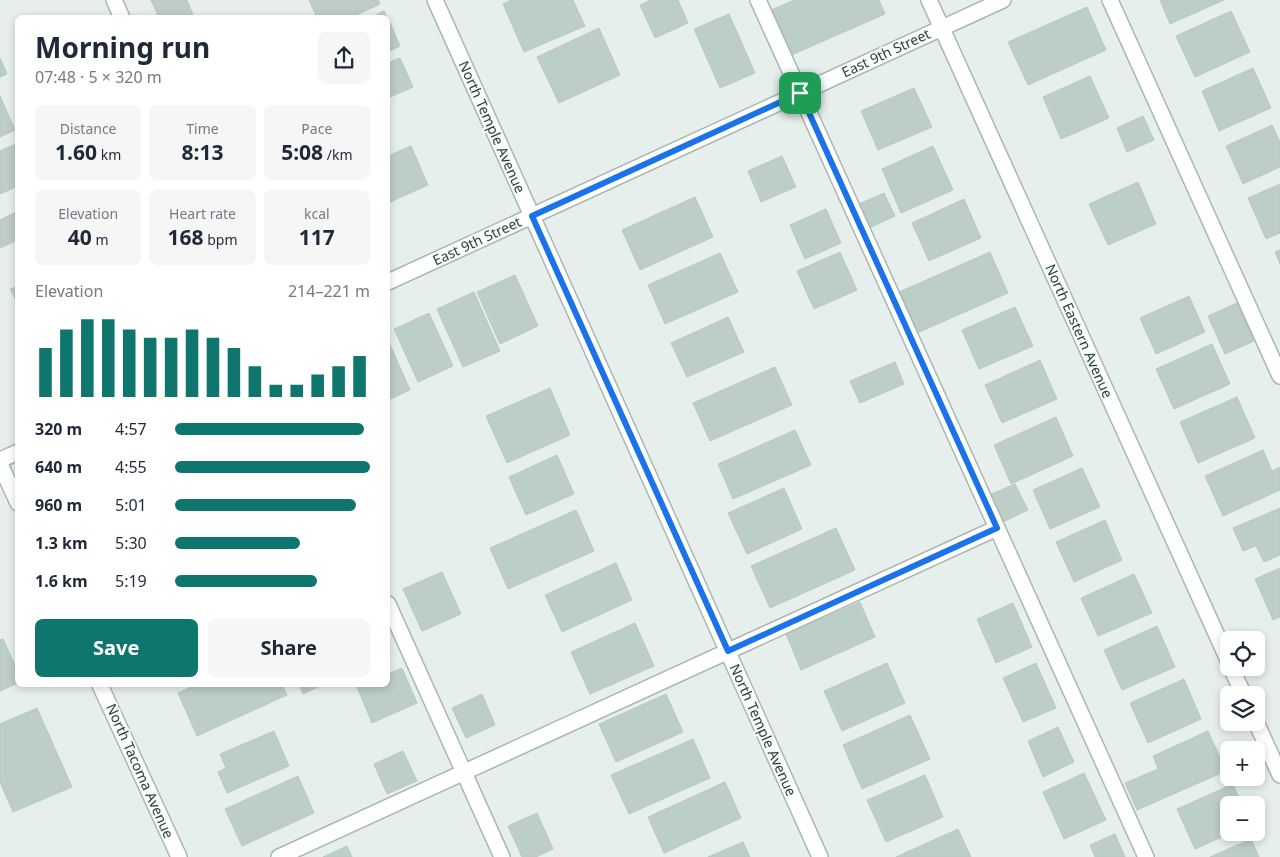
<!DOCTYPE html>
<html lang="en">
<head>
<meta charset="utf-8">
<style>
	body { margin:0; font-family:"Noto Sans",sans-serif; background:#f6f6f7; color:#1f2937; height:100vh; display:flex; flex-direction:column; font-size:19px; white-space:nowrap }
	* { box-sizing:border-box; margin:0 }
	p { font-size:16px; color:#747a83 }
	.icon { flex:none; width:28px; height:28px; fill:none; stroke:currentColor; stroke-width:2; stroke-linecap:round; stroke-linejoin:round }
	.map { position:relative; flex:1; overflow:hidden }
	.details { position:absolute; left:15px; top:15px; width:375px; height:672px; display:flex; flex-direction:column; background:#fff; border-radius:8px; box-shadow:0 2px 8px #0003 }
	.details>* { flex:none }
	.tools { position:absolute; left:1220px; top:631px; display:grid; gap:10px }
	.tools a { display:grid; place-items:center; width:45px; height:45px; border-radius:8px; background:#fff; box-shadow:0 2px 8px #0003; font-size:25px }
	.pin { position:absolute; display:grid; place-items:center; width:42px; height:42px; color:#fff; margin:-21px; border-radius:10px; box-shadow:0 2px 8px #0006 }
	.round { display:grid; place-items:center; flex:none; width:52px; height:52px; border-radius:8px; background:#f6f6f7 }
	.head { display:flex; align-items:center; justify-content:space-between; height:85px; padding:0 20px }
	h1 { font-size:28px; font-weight:700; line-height:38px }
	.metrics { display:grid; grid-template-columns:repeat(3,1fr); gap:8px; height:85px; padding:5px 20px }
	.metrics div { display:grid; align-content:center; border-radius:8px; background:#f6f6f7; text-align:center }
	.metrics b { font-size:21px; font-weight:700 }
	.metrics small { font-size:14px; font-weight:400 }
	.metrics p { font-size:14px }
	.chart { height:140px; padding:10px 20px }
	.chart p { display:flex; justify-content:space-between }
	.chart svg { width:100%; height:90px; margin-top:5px; stroke:#0f766e; stroke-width:6 }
	.cta { display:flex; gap:10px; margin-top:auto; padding:10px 20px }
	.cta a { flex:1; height:58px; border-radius:8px; background:#0f766e; color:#fff; font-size:20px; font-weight:700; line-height:58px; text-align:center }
	.cta a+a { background:#f6f6f7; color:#1f2937 }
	ul { padding:0 20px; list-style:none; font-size:16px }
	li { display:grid; grid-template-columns:80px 60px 1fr; align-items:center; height:38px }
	li i { height:12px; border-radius:6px; background:#0f766e }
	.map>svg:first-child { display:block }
	.building { fill:#bdcdc7; stroke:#b7cac1 }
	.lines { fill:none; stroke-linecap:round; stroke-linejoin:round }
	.lane-casing { stroke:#a8b8b2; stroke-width:18 }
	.street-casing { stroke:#a8b8b2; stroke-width:18 }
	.lane { stroke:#fff; stroke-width:15 }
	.street { stroke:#fff; stroke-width:15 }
	.route-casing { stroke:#fff; stroke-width:10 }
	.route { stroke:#1a73e8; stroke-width:6 }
	.labels { text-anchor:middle; stroke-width:4; stroke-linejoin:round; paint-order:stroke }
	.street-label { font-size:14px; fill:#234339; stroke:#f7fbf9 }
</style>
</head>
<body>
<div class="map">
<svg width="1280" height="857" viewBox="0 0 1280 857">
	<rect width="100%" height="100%" fill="#e6efeb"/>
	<g class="building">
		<polygon points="151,0 187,0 194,17 159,18"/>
		<polygon points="309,0 378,0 380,4 350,18 317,18"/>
		<polygon points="511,0 573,0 585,26 524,52 503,4"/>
		<polygon points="651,0 678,0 688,23 655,38 640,5"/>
		<polygon points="794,0 879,0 885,14 789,56 769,11"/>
		<polygon points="1160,0 1224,0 1170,24"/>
		<polygon points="1087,7 1106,50 1028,85 1008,42"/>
		<polygon points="384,11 387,18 370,18"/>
		<polygon points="1231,11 1250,52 1195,77 1176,36"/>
		<polygon points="729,14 755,73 720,88 694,29"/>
		<polygon points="388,18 400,46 388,52"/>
		<polygon points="599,28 620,75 559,103 537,57"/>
		<polygon points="0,58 7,74 0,77"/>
		<polygon points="400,58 413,87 388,98 388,63"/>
		<polygon points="1253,68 1271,108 1219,131 1202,91"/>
		<polygon points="1090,76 1109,118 1061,139 1043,97"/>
		<polygon points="914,88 932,127 878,150 861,111"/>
		<polygon points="0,96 15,130 0,137"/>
		<polygon points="1143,116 1154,140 1127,152 1117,128"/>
		<polygon points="1272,125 1280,142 1280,167 1243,184 1226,146"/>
		<polygon points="18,143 18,186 0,194 0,151"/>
		<polygon points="411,146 428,185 388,203 388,156"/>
		<polygon points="933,146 953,190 901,213 882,169"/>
		<polygon points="782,156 796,187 761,202 748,171"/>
		<polygon points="1138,182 1156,224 1108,245 1089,204"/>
		<polygon points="1280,184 1280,233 1266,239 1248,198"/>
		<polygon points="884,193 895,216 869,228 859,204"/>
		<polygon points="695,197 713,237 640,270 622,230"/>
		<polygon points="964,199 981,238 929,261 912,223"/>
		<polygon points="826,209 841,243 805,259 790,225"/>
		<polygon points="18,211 18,240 0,248 0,220"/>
		<polygon points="1280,250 1280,264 1275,252"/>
		<polygon points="840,252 857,290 814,309 797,271"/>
		<polygon points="990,252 1008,293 917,333 899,292"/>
		<polygon points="720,253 738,292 665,324 648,285"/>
		<polygon points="515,275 538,326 500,344 477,292"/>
		<polygon points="18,286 18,304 10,289"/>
		<polygon points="474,292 500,351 463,367 437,309"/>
		<polygon points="1189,296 1205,332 1156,354 1140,318"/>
		<polygon points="1237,303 1254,341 1225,354 1208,316"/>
		<polygon points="1015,307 1033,346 979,369 962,330"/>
		<polygon points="429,313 453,366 418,382 394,329"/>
		<polygon points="728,317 744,352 687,377 671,343"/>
		<polygon points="388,340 410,390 388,400"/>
		<polygon points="1212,344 1230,384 1174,409 1156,369"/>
		<polygon points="1040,360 1057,399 1002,423 985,385"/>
		<polygon points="895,362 904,384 860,403 850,381"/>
		<polygon points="775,367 792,405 710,441 693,403"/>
		<polygon points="550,388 570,435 507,463 486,416"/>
		<polygon points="1237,397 1255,438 1198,463 1180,422"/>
		<polygon points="1056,417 1073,456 1011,484 994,445"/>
		<polygon points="795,430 811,465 733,499 718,464"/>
		<polygon points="1263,450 1272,471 1280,467 1280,490 1223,516 1205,476"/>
		<polygon points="557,455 574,494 526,515 509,477"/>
		<polygon points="1082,468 1100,507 1050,529 1033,490"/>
		<polygon points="1015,484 1028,510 1003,522 989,495"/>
		<polygon points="784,488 802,529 747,554 728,513"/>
		<polygon points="1280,508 1280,555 1264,562 1256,546 1243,551 1233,528"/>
		<polygon points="576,510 594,551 508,589 490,548"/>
		<polygon points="1105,520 1122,560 1074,582 1056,542"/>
		<polygon points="836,528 855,570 770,608 751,566"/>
		<polygon points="616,563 632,600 562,632 545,595"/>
		<polygon points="1280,568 1280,617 1273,620 1255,579"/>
		<polygon points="442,572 461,614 422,631 403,589"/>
		<polygon points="1134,574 1152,613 1098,636 1081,598"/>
		<polygon points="860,602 875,637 801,670 786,634"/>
		<polygon points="1013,603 1032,647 996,663 977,619"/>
		<polygon points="635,623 654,666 590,694 571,652"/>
		<polygon points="1157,626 1175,667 1122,690 1104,650"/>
		<polygon points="3,639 18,672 18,683 0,691 0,640"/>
		<polygon points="887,663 905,703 842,731 824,691"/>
		<polygon points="1036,663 1056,708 1023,722 1003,678"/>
		<polygon points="402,668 417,703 372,723 357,687 362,685 388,685 388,674"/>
		<polygon points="1184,679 1201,719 1148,743 1130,703"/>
		<polygon points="196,685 282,685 287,695 197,736 178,693"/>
		<polygon points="299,685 322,685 303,694"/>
		<polygon points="482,694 495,725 466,738 452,708"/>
		<polygon points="666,694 683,732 616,762 599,724"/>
		<polygon points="37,708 72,787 13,812 0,782 0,724"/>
		<polygon points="910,715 930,759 862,789 843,745"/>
		<polygon points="1058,727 1074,762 1043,777 1028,741"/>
		<polygon points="274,731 289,766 227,793 218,772 226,768 220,754"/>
		<polygon points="1208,731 1226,771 1137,810 1125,783 1158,769 1153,756"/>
		<polygon points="693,739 710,778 629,814 611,775"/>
		<polygon points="403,751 417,781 387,794 374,764"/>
		<polygon points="1084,773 1106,820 1064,839 1043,792"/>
		<polygon points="925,775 943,817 886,842 867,800"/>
		<polygon points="298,776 314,813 242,846 225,809"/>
		<polygon points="725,782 741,818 664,853 648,817"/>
		<polygon points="1233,784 1242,805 1229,805 1229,832 1233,832 1195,849 1177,809"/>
		<polygon points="537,813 553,849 536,857 522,857 508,826"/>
		<polygon points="958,829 971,857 896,857"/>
		<polygon points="1115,834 1125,857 1095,857 1090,845"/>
		<polygon points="1251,839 1259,857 1210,857"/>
		<polygon points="743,842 750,857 708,857"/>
		<polygon points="347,846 352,857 323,857"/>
	</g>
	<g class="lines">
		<g class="lane-casing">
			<g id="lane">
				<polyline points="114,0 122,18"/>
				<polyline points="758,0 1146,857"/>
				<polyline points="1110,0 1280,376"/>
				<polyline points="388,604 502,857"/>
				<polyline points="279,857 997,528"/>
			</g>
		</g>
		<g class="street-casing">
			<g id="street">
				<polyline points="435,0 820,857"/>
				<polyline points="929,0 1229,662"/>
				<polyline points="388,282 1003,0"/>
				<polyline points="0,460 18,452"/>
				<polyline points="0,464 18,503"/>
				<polyline points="1231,668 1244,695"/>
				<polyline points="100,685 179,857"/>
				<polyline points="1256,722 1280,775"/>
			</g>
		</g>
		<use href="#lane" class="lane"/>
		<use href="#street" class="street"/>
	</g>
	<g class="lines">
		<g class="route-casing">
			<polygon id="route" points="800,93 997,528 728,651 532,216"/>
		</g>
		<use href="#route" class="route"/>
	</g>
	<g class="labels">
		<g class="street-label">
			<text transform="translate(886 53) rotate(-25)" y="5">East 9th Street</text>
			<text transform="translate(492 127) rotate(66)" y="5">North Temple Avenue</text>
			<text transform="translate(477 241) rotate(-25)" y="5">East 9th Street</text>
			<text transform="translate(1079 331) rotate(66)" y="5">North Eastern Avenue</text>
			<text transform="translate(763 730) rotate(66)" y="5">North Temple Avenue</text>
			<text transform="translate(140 771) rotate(66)" y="5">North Tacoma Avenue</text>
		</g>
	</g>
</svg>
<div class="tools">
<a><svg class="icon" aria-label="locate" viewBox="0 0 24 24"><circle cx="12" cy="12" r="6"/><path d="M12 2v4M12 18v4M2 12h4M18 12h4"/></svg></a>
<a><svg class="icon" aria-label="layers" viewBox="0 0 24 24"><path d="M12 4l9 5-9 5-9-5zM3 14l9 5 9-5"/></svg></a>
<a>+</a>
<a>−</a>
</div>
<div class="pin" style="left:800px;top:93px;background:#1e9e55"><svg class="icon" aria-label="arrive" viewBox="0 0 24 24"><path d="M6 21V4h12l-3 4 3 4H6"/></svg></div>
<section class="details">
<div class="head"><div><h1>Morning run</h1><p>07:48 · 5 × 320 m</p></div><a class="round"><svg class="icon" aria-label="share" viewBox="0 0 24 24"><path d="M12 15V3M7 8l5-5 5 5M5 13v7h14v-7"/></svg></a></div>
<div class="metrics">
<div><p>Distance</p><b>1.60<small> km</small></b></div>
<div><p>Time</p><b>8:13</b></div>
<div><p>Pace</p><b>5:08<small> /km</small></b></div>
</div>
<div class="metrics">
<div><p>Elevation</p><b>40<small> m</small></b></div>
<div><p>Heart rate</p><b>168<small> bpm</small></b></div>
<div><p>kcal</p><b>117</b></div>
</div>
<div class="chart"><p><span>Elevation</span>214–221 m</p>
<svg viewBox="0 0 160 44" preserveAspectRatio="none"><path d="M5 44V20M15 44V11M25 44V6M35 44V6M45 44V11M55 44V15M65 44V15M75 44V11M85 44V15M95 44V20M105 44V29M115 44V38M125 44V38M135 44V33M145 44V29M155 44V24"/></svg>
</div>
<ul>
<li><b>320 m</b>4:57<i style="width:97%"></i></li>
<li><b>640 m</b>4:55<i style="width:100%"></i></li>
<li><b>960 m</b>5:01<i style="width:93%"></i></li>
<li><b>1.3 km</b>5:30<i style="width:64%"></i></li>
<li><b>1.6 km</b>5:19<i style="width:73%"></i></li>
</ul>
<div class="cta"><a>Save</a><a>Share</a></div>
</section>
</div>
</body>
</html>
